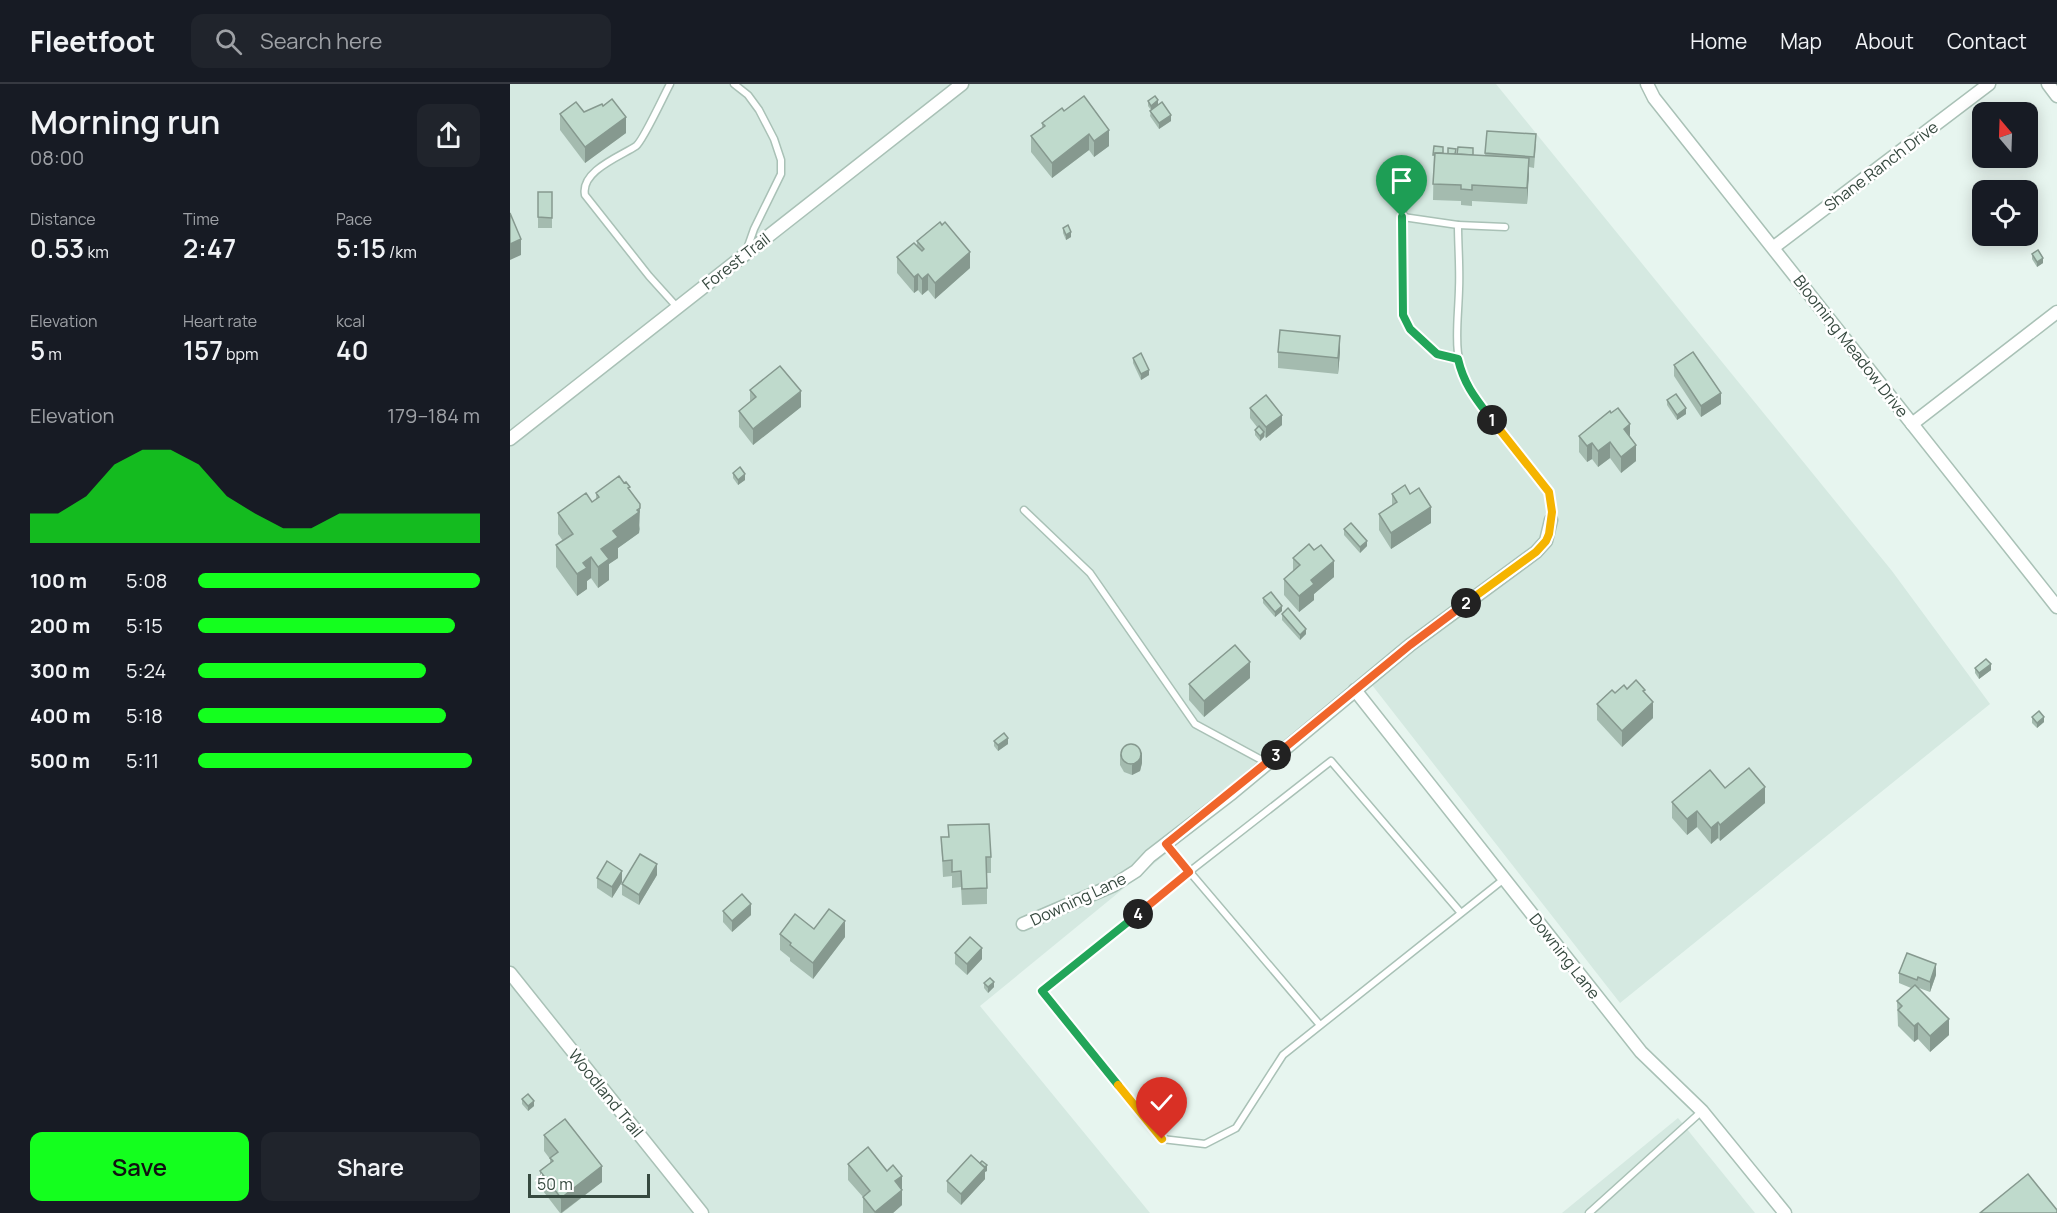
<!DOCTYPE html>
<html lang="en">
<head>
<meta charset="utf-8">
<style>
	body { margin:0; font-family:Manrope,sans-serif; background:#20242c; color:#f1f3f6; height:100vh; display:flex; flex-direction:column; font-size:22px; white-space:nowrap }
	* { box-sizing:border-box; margin:0 }
	p { font-size:20px; color:#9ea1a6 }
	.icon { flex:none; width:33px; height:33px; fill:none; stroke:currentColor; stroke-width:2; stroke-linecap:round; stroke-linejoin:round }
	.map { position:relative; flex:1; overflow:hidden }
	.drawer { display:flex; flex-direction:column; background:#171b24; width:510px }
	.drawer>* { flex:none }
	.needle { width:39px; rotate:341deg }
	.buttons { position:absolute; left:1462px; top:18px; display:grid; gap:12px }
	.buttons a { display:grid; place-items:center; width:66px; height:66px; border-radius:12px; background:#171b24; box-shadow:0 3px 15px #0003; font-size:30px }
	.scale { position:absolute; left:18px; bottom:15px; width:122px; box-sizing:border-box; padding-left:6px; border:3px solid #36493f; border-top:0; font-size:16px; line-height:21px; white-space:nowrap; color:#36493f; -webkit-text-stroke:4px #fff; paint-order:stroke }
	.pin { position:absolute; display:grid; place-items:center; width:51px; height:51px; color:#fff; margin:-62px -26px; border-radius:50% 50% 50% 0; rotate:-45deg; box-shadow:0 0 6px #0007 }
	.pin .icon { rotate:45deg }
	.km { position:absolute; width:30px; height:30px; margin:-15px; border-radius:50%; background:#222; color:#fff; font-size:16px; line-height:30px; text-align:center }
	.round { display:grid; place-items:center; flex:none; width:63px; height:63px; border-radius:12px; background:#20242c }
	.head { display:flex; align-items:center; justify-content:space-between; height:102px; padding:0 30px }
	h1 { font-size:33px; font-weight:600; line-height:45px }
	.figures { display:grid; grid-template-columns:repeat(3,1fr); gap:9px; height:102px; padding:6px 30px }
	.figures div { display:grid; align-content:center }
	.figures b { font-size:26px; font-weight:600 }
	.figures small { font-size:16px; font-weight:400 }
	.figures p { font-size:16px }
	.chart { height:168px; padding:12px 30px }
	.chart p { display:flex; justify-content:space-between }
	.chart svg { width:100%; height:108px; margin-top:6px; fill:#14ff1e; opacity:.7 }
	.button { display:flex; gap:12px; margin-top:auto; padding:12px 30px }
	.button a { flex:1; height:69px; border-radius:12px; background:#14ff1e; color:#111; font-size:24px; font-weight:600; line-height:69px; text-align:center }
	.button a+a { background:#20242c; color:#f1f3f6 }
	ul { padding:0 30px; list-style:none; font-size:20px }
	li { display:grid; grid-template-columns:96px 72px 1fr; align-items:center; height:45px }
	li i { height:15px; border-radius:8px; background:#14ff1e }
	header { display:flex; align-items:center; gap:36px; box-sizing:border-box; height:84px; padding:0 30px; background:#171b24; border-bottom:2px solid #363941 }
	header strong { font-size:28px }
	nav { display:flex; gap:33px; margin-inline-start:auto; font-size:21px }
	.search { width:420px; height:54px; background:#20242c; display:flex; align-items:center; gap:15px; box-sizing:border-box; padding:0 21px; border-radius:12px; color:#9ea1a6; font-size:22px }
	main { display:flex; flex:1; min-height:0 }
	.map>svg:first-child { display:block }
	.residential { fill:#d5e9e1 }
	.lines { fill:none; stroke-linecap:round; stroke-linejoin:round }
	.service-casing { stroke:#a9c1b6; stroke-width:9 }
	.minor-casing { stroke:#a9c1b6; stroke-width:15 }
	.service { stroke:#fff; stroke-width:6 }
	.minor { stroke:#fff; stroke-width:12 }
	.wall { fill:#a4bbaf }
	.shaded-wall { fill:#86998f }
	.building { fill:#bfdacc; stroke:#86998f; stroke-width:1.5 }
	.split-1-casing { stroke:#fff; stroke-width:12 }
	.split-2-casing { stroke:#fff; stroke-width:12 }
	.split-3-casing { stroke:#fff; stroke-width:12 }
	.split-4-casing { stroke:#fff; stroke-width:12 }
	.split-5-casing { stroke:#fff; stroke-width:12 }
	.split-6-casing { stroke:#fff; stroke-width:12 }
	.split-1 { stroke:#22a559; stroke-width:8 }
	.split-2 { stroke:#f5b400; stroke-width:8 }
	.split-3 { stroke:#f0652b; stroke-width:8 }
	.split-4 { stroke:#f0652b; stroke-width:8 }
	.split-5 { stroke:#22a559; stroke-width:8 }
	.split-6 { stroke:#f5b400; stroke-width:8 }
	.labels { text-anchor:middle; stroke-width:5; stroke-linejoin:round; paint-order:stroke }
	.street-label { font-size:16px; fill:#36493f; stroke:#fff }
</style>
</head>
<body>
<header>
<strong>Fleetfoot</strong>
<div class="search"><svg class="icon" aria-label="search" viewBox="0 0 24 24"><circle cx="10" cy="10" r="6"/><path d="M15 15l6 6"/></svg>Search here</div>
<nav><a>Home</a><a>Map</a><a>About</a><a>Contact</a></nav>
</header>
<main>
<section class="drawer">
<div class="head"><div><h1>Morning run</h1><p>08:00</p></div><a class="round"><svg class="icon" aria-label="share" viewBox="0 0 24 24"><path d="M12 15V3M7 8l5-5 5 5M5 13v7h14v-7"/></svg></a></div>
<div class="figures">
<div><p>Distance</p><b>0.53<small> km</small></b></div>
<div><p>Time</p><b>2:47</b></div>
<div><p>Pace</p><b>5:15<small> /km</small></b></div>
</div>
<div class="figures">
<div><p>Elevation</p><b>5<small> m</small></b></div>
<div><p>Heart rate</p><b>157<small> bpm</small></b></div>
<div><p>kcal</p><b>40</b></div>
</div>
<div class="chart"><p><span>Elevation</span>179–184 m</p>
<svg viewBox="0 0 160 44" preserveAspectRatio="none"><path d="M0 44V32L10 32L20 25L30 12L40 6L50 6L60 12L70 25L80 32L90 38L100 38L110 32L120 32L130 32L140 32L150 32L160 32V44z"/></svg>
</div>
<ul>
<li><b>100 m</b>5:08<i style="width:100%"></i></li>
<li><b>200 m</b>5:15<i style="width:91%"></i></li>
<li><b>300 m</b>5:24<i style="width:81%"></i></li>
<li><b>400 m</b>5:18<i style="width:88%"></i></li>
<li><b>500 m</b>5:11<i style="width:97%"></i></li>
</ul>
<div class="button"><a>Save</a><a>Share</a></div>
</section>
<div class="map">
<svg width="1547" height="1129" viewBox="0 0 1547 1129">
	<rect width="100%" height="100%" fill="#e7f5ef"/>
	<g class="residential">
		<polygon points="0,0 986,0 1382,487 1480,620 1110,919 862,601 470,922 640,1129 0,1129"/>
		<polygon points="1168,1034 1245,1129 1052,1129"/>
	</g>
	<g class="lines">
		<g class="service-casing">
			<g id="service">
				<path d="M160,0C154,11 133,57 126,62C111,72 70,87 75,111L139,192L167,223"/>
				<polyline points="224,0 238,11 249,26 264,55 271,76 271,90 244,145 237,165"/>
				<polyline points="892,102 893,133"/>
				<polyline points="948,141 995,143"/>
				<path d="M948,275L927,270L900,245L893,231V133L948,141C948,162 950,184 949,205C948,244 941,273 961,309L1039,408L1042,428L1041,436"/>
				<polyline points="514,426 580,489 685,640 757,679"/>
				<polyline points="656,760 810,941"/>
				<polyline points="951,829 821,677 679,788 532,907 652,1055 695,1060 726,1044 773,971 994,795"/>
				<polyline points="1079,1129 1192,1027"/>
			</g>
		</g>
		<g class="minor-casing">
			<g id="minor">
				<polyline points="1137,0 1144,14 1547,523"/>
				<polyline points="1538,0 1547,12"/>
				<polyline points="1264,163 1479,0"/>
				<polyline points="1402,340 1547,228"/>
				<polyline points="0,355 452,0"/>
				<polyline points="845,606 1131,968 1192,1027 1275,1129"/>
				<polyline points="513,840 604,801 626,787 640,772 722,709 900,561 1026,468 1036,457 1041,436"/>
				<polyline points="0,889 192,1129"/>
			</g>
		</g>
		<use href="#service" class="service"/>
		<use href="#minor" class="minor"/>
	</g>
	<g class="wall">
		<polygon points="638,17 648,21 661,37 649,45 640,32 641,26 638,22"/>
		<polygon points="554,27 599,62 584,73 579,66 542,94 521,68 521,52 532,44 532,39"/>
		<polygon points="74,28 116,49 75,79 50,46 50,30"/>
		<polygon points="977,47 1026,60 1024,84 1019,83 1017,120 962,117 962,122 951,121 951,117 923,116 924,62 933,69 975,72"/>
		<rect x="28" y="108" width="14" height="36"/>
		<polygon points="553,144 561,153 556,156 553,149"/>
		<polygon points="407,157 460,184 425,215 418,206 412,211 408,206 404,209 387,189 387,173 407,162"/>
		<polygon points="1522,170 1533,179 1527,183 1522,175"/>
		<polygon points="768,268 830,268 828,290 768,284"/>
		<polygon points="623,274 639,291 631,296 623,279"/>
		<polygon points="1164,281 1211,320 1191,333 1164,292"/>
		<polygon points="240,306 291,323 243,361 229,343 229,327 240,318"/>
		<polygon points="1157,316 1176,330 1167,336 1157,321"/>
		<polygon points="740,324 772,341 756,354 754,352 754,353 750,357 745,351 745,346 747,343 740,334"/>
		<polygon points="1069,352 1120,353 1126,377 1111,389 1100,374 1088,383 1082,375 1077,378 1069,368"/>
		<polygon points="223,389 235,396 228,401 223,394"/>
		<polygon points="120,406 130,445 129,449 108,464 108,474 99,480 99,496 88,504 81,494 77,497 77,505 67,512 46,483 46,461 53,457 48,450 48,429 82,418 86,416 86,409"/>
		<polygon points="882,410 921,439 881,465 869,446 869,430 882,422"/>
		<polygon points="834,445 857,462 850,469 834,451"/>
		<polygon points="783,474 824,493 804,510 804,516 789,528 774,511 774,495 783,487"/>
		<polygon points="753,514 772,527 765,533 753,519"/>
		<polygon points="772,530 796,550 790,556 772,536"/>
		<polygon points="1465,584 1481,586 1469,595 1465,589"/>
		<polygon points="740,594 694,633 679,616 679,600"/>
		<polygon points="1117,605 1135,609 1143,634 1112,663 1087,636 1087,620 1105,609"/>
		<polygon points="1522,633 1534,638 1527,644 1522,639"/>
		<polygon points="484,657 498,660 488,667 484,662"/>
		<polygon points="610,670 632,679 630,687 622,691 614,688 610,681"/>
		<polygon points="1215,704 1255,719 1210,757 1208,754 1201,760 1187,743 1177,751 1162,734 1162,718"/>
		<polygon points="438,741 481,773 481,789 477,789 477,820 452,821 451,803 442,804 442,792 433,793 431,753 438,753"/>
		<polygon points="147,791 129,821 112,811 112,800"/>
		<polygon points="87,794 112,798 102,814 87,804"/>
		<polygon points="213,827 241,831 222,848 213,838"/>
		<polygon points="304,845 335,853 303,895 280,877 280,874 270,866 270,850"/>
		<polygon points="445,869 472,875 457,891 445,880"/>
		<polygon points="1389,889 1426,891 1420,908 1409,904 1439,951 1420,968 1408,955 1404,958 1388,942 1387,917 1401,904 1389,899"/>
		<polygon points="474,899 484,903 478,909 474,904"/>
		<polygon points="12,1015 24,1022 18,1027 12,1020"/>
		<polygon points="34,1051 92,1098 52,1129 50,1129 30,1103 30,1087 40,1079 40,1075 34,1067"/>
		<polygon points="338,1080 377,1087 392,1092 392,1121 383,1129 353,1129 353,1113 338,1096"/>
		<polygon points="477,1087 475,1088 475,1095 451,1121 437,1108 437,1097"/>
	</g>
	<g class="shaded-wall">
		<polygon points="648,16 648,22 641,27 641,22"/>
		<polygon points="661,31 661,37 649,45 649,39"/>
		<polygon points="116,33 116,49 75,79 75,63"/>
		<polygon points="599,46 599,62 584,73 584,57"/>
		<polygon points="579,50 579,66 542,94 542,79"/>
		<polygon points="1019,74 1019,90 1017,120 1017,104"/>
		<polygon points="561,148 561,153 556,156 556,151"/>
		<polygon points="11,155 11,171 0,176 0,160"/>
		<polygon points="460,168 460,184 425,215 425,199"/>
		<polygon points="1533,174 1533,179 1527,183 1527,178"/>
		<polygon points="408,190 408,206 404,209 404,193"/>
		<polygon points="418,190 418,206 412,211 412,195"/>
		<polygon points="830,252 830,268 828,290 828,274"/>
		<polygon points="639,286 639,291 631,296 631,290"/>
		<polygon points="291,307 291,323 243,361 243,345"/>
		<polygon points="1211,309 1211,320 1191,333 1191,322"/>
		<polygon points="1176,324 1176,330 1167,336 1167,331"/>
		<polygon points="772,331 772,341 756,354 756,343"/>
		<polygon points="1120,340 1120,356 1114,345"/>
		<polygon points="754,348 754,353 750,357 750,352"/>
		<polygon points="1100,358 1100,374 1088,383 1088,367"/>
		<polygon points="1082,359 1082,375 1077,378 1077,362"/>
		<polygon points="1126,361 1126,377 1111,389 1111,373"/>
		<polygon points="235,390 235,396 228,401 228,396"/>
		<polygon points="921,423 921,439 881,465 881,449"/>
		<polygon points="130,424 129,449 108,464 108,474 99,480 99,496 88,504 88,483 91,465 103,447"/>
		<polygon points="857,457 857,462 850,469 850,463"/>
		<polygon points="81,473 81,494 77,497 77,505 67,512 67,490 73,479"/>
		<polygon points="824,477 824,493 804,510 804,516 789,528 789,512 801,496"/>
		<polygon points="772,522 772,527 765,533 765,528"/>
		<polygon points="796,545 796,550 790,556 790,551"/>
		<polygon points="740,578 740,594 694,633 694,617"/>
		<polygon points="1481,580 1481,586 1469,595 1469,589"/>
		<polygon points="1143,618 1143,634 1112,663 1112,647"/>
		<polygon points="1534,633 1534,638 1527,644 1527,639"/>
		<polygon points="498,654 498,660 488,667 488,661"/>
		<polygon points="632,668 632,679 630,687 622,691 622,681"/>
		<polygon points="1255,703 1255,719 1210,757 1210,741"/>
		<polygon points="1187,727 1187,743 1177,751 1177,735"/>
		<polygon points="1208,738 1208,754 1201,760 1201,744"/>
		<polygon points="147,780 147,791 129,821 129,811"/>
		<polygon points="112,787 112,798 102,814 102,803"/>
		<polygon points="241,820 241,831 222,848 222,837"/>
		<polygon points="335,837 335,853 303,895 303,879"/>
		<polygon points="472,864 472,875 457,891 457,880"/>
		<polygon points="1426,880 1426,891 1420,908 1420,898"/>
		<polygon points="484,898 484,903 478,909 478,903"/>
		<polygon points="1439,935 1439,951 1420,968 1420,952"/>
		<polygon points="1408,939 1408,955 1404,958 1404,942"/>
		<polygon points="24,1017 24,1022 18,1027 18,1022"/>
		<polygon points="477,1081 477,1087 475,1088 475,1095 451,1121 451,1110"/>
		<polygon points="92,1082 92,1098 51,1129 51,1114"/>
		<polygon points="392,1092 392,1121 383,1129 365,1129 385,1097"/>
	</g>
	<g class="building">
		<polygon points="574,12 599,46 584,57 579,50 542,79 521,52 535,42 532,39 552,24 554,27"/>
		<polygon points="645,12 648,16 641,22 638,17"/>
		<polygon points="102,15 116,33 75,63 50,30 66,18 74,28 92,20 93,22"/>
		<polygon points="652,18 661,31 649,39 640,27"/>
		<polygon points="977,47 1026,50 1024,73 975,69"/>
		<polygon points="924,62 933,63 933,69 925,69 925,71 923,71"/>
		<polygon points="948,63 963,64 963,71 947,70"/>
		<polygon points="938,64 946,65 945,70 938,70"/>
		<polygon points="925,69 1019,74 1017,104 962,101 962,106 951,105 951,101 923,100"/>
		<polygon points="28,108 42,108 42,134 28,133"/>
		<polygon points="0,129 11,155 0,160"/>
		<polygon points="430,138 432,141 435,138 460,168 425,199 418,190 412,195 408,190 404,193 387,173 404,159 412,167 414,165 407,157"/>
		<polygon points="558,141 561,148 556,151 553,144"/>
		<polygon points="1528,166 1533,174 1527,178 1522,170"/>
		<polygon points="770,246 830,252 828,274 768,268"/>
		<polygon points="1183,268 1211,309 1191,322 1164,281"/>
		<polygon points="631,269 639,286 631,290 623,274"/>
		<polygon points="270,282 291,307 243,345 229,327 246,313 240,306"/>
		<polygon points="1166,310 1176,324 1167,331 1157,316"/>
		<polygon points="756,311 772,331 756,343 740,324"/>
		<polygon points="1108,324 1120,340 1114,345 1126,361 1111,373 1100,358 1088,367 1082,359 1077,362 1069,352 1100,327 1101,329"/>
		<polygon points="749,342 754,348 750,352 745,346"/>
		<polygon points="230,383 235,390 228,396 223,389"/>
		<polygon points="109,392 114,399 116,398 120,403 118,404 130,420 130,424 127,426 129,428 103,447 108,453 91,465 99,475 88,483 81,473 73,479 77,484 67,490 46,461 63,450 48,429 76,409 82,418 89,413 86,409"/>
		<polygon points="895,401 900,410 909,404 921,423 881,449 869,430 887,418 882,410"/>
		<polygon points="841,439 857,457 850,463 834,445"/>
		<polygon points="799,460 804,466 811,461 824,477 801,496 804,500 789,512 774,495 790,481 783,474"/>
		<polygon points="761,508 772,522 765,528 753,514"/>
		<polygon points="778,524 796,545 790,551 772,530"/>
		<polygon points="725,561 740,578 694,617 679,600"/>
		<polygon points="1476,575 1481,580 1469,589 1465,584"/>
		<polygon points="1126,596 1135,606 1133,607 1143,618 1112,647 1087,620 1102,606 1105,609 1114,601 1117,605"/>
		<polygon points="1529,627 1534,633 1527,639 1522,633"/>
		<polygon points="494,649 498,654 488,661 484,657"/>
		<circle cx="621" cy="670" r="10"/>
		<polygon points="1239,684 1255,703 1210,741 1208,738 1201,744 1187,727 1177,735 1162,718 1200,686 1215,704"/>
		<polygon points="479,740 481,773 476,773 477,804 452,805 451,787 442,788 442,776 433,777 431,753 439,753 438,741"/>
		<polygon points="130,770 147,780 129,811 112,800"/>
		<polygon points="97,777 112,787 102,803 87,794"/>
		<polygon points="232,810 241,820 222,837 213,827"/>
		<polygon points="319,825 335,837 303,879 280,861 281,859 270,850 285,830 304,845"/>
		<polygon points="460,853 472,864 457,880 445,869"/>
		<polygon points="1397,869 1426,880 1420,898 1408,893 1407,896 1389,889"/>
		<polygon points="480,894 484,898 478,903 474,899"/>
		<polygon points="1405,901 1439,935 1420,952 1408,939 1404,942 1388,926 1392,922 1387,917"/>
		<polygon points="18,1010 24,1017 18,1022 12,1015"/>
		<polygon points="55,1035 92,1082 51,1114 30,1087 43,1077 40,1074 48,1068 34,1051"/>
		<polygon points="358,1063 377,1087 383,1081 392,1092 385,1097 392,1106 365,1128 353,1113 360,1107 338,1080"/>
		<polygon points="461,1071 475,1084 451,1110 437,1097"/>
		<polygon points="472,1077 477,1081 475,1083 470,1079"/>
		<polygon points="1518,1090 1547,1126 1547,1129 1470,1129"/>
	</g>
	<g class="lines">
		<g class="split-1-casing">
			<path id="split-1" d="M892,133L893,231L900,245L927,270L948,275C954,301 966,315 982,336"/>
		</g>
		<g class="split-2-casing">
			<polyline id="split-2" points="956,519 1026,468 1036,457 1039,450 1042,428 1039,408 982,336"/>
		</g>
		<g class="split-3-casing">
			<polyline id="split-3" points="766,671 900,561 956,519"/>
		</g>
		<g class="split-4-casing">
			<polyline id="split-4" points="628,830 679,788 656,760 766,671"/>
		</g>
		<g class="split-5-casing">
			<polyline id="split-5" points="608,1001 532,907 628,830"/>
		</g>
		<g class="split-6-casing">
			<polyline id="split-6" points="608,1001 652,1055"/>
		</g>
		<use href="#split-1" class="split-1"/>
		<use href="#split-2" class="split-2"/>
		<use href="#split-3" class="split-3"/>
		<use href="#split-4" class="split-4"/>
		<use href="#split-5" class="split-5"/>
		<use href="#split-6" class="split-6"/>
	</g>
	<g class="labels">
		<g class="street-label">
			<text transform="translate(1371 82) rotate(-37)" y="6">Shane Ranch Drive</text>
			<text transform="translate(226 177) rotate(-38)" y="6">Forest Trail</text>
			<text transform="translate(1341 262) rotate(52)" y="6">Blooming Meadow Drive</text>
			<text transform="translate(568 815) rotate(-25)" y="6">Downing Lane</text>
			<text transform="translate(1055 872) rotate(52)" y="6">Downing Lane</text>
			<text transform="translate(96 1009) rotate(51)" y="6">Woodland Trail</text>
		</g>
	</g>
</svg>
<div class="buttons">
<a><svg class="needle" viewBox="-14 -14 28 28"><path d="M0-13l5 13h-10z" fill="#e53935"/><path d="M0 13l5-13h-10z" fill="#9ea1a6"/></svg></a>
<a><svg class="icon" aria-label="locate" viewBox="0 0 24 24"><circle cx="12" cy="12" r="6"/><path d="M12 2v4M12 18v4M2 12h4M18 12h4"/></svg></a>
</div>
<div class="scale">50 m</div>
<div class="pin" style="left:892px;top:133px;background:#1e9e55"><svg class="icon" aria-label="arrive" viewBox="0 0 24 24"><path d="M6 21V4h12l-3 4 3 4H6"/></svg></div>
<div class="pin" style="left:652px;top:1055px;background:#d93025"><svg class="icon" aria-label="check" viewBox="0 0 24 24"><path d="M5 12l5 5 9-10"/></svg></div>
<b class="km" style="left:982px;top:336px">1</b>
<b class="km" style="left:956px;top:519px">2</b>
<b class="km" style="left:766px;top:671px">3</b>
<b class="km" style="left:628px;top:830px">4</b>
</div>
</main>
</body>
</html>
